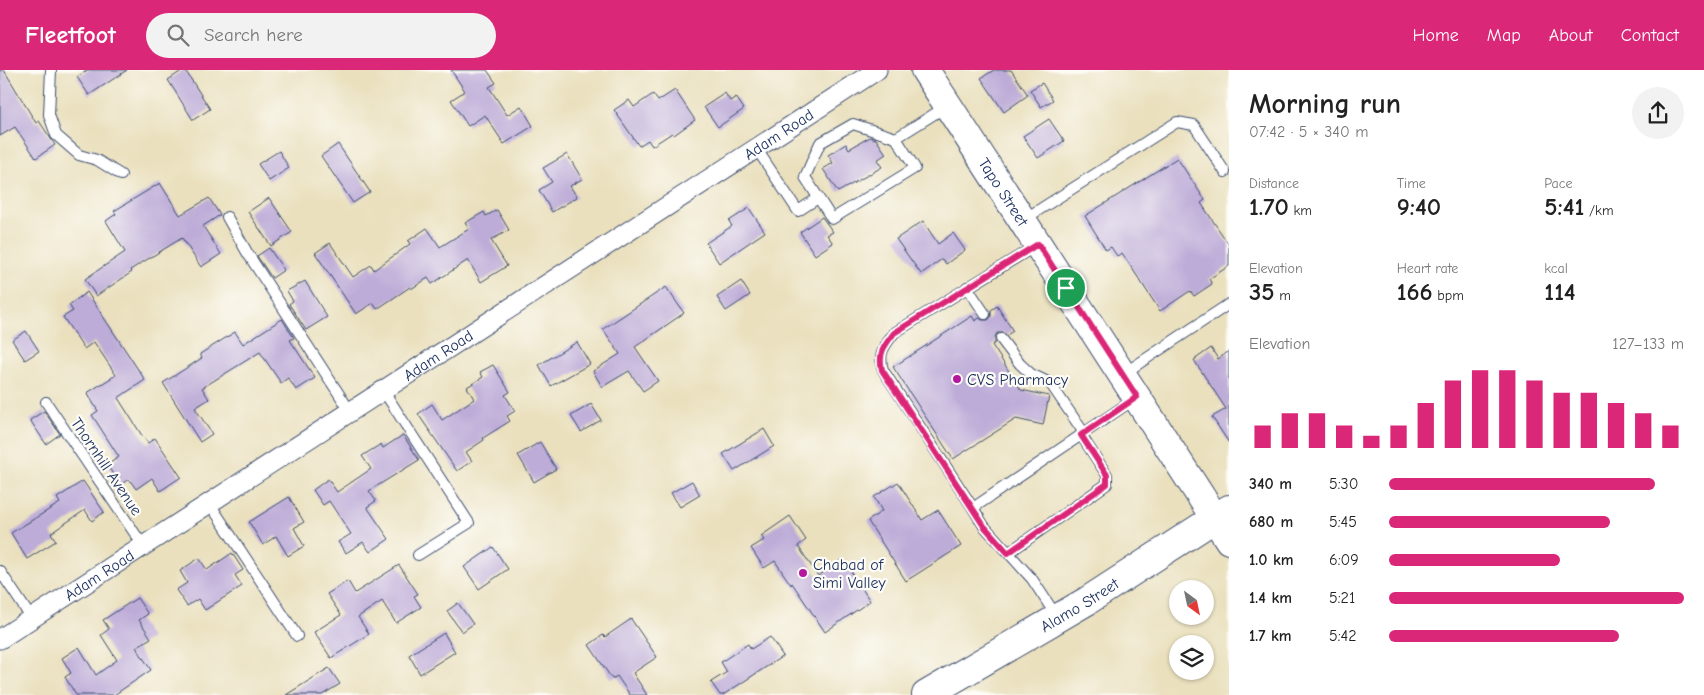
<!DOCTYPE html>
<html lang="en">
<head>
<meta charset="utf-8">
<style>
	body { margin:0; font-family:"Comic Neue",sans-serif; background:#f2f2f2; color:#222; height:100vh; display:flex; flex-direction:column; font-size:19px; white-space:nowrap }
	* { box-sizing:border-box; margin:0 }
	p { font-size:16px; color:#767676 }
	.icon { flex:none; width:28px; height:28px; fill:none; stroke:currentColor; stroke-width:2; stroke-linecap:round; stroke-linejoin:round }
	.map { position:relative; flex:1; overflow:hidden }
	.drawer { display:flex; flex-direction:column; background:#fff; width:475px }
	.drawer>* { flex:none }
	.needle { width:32px; rotate:147deg }
	.fabs { position:absolute; left:1169px; top:510px; display:grid; gap:10px }
	.fabs a { display:grid; place-items:center; width:45px; height:45px; border-radius:50%; background:#fff; box-shadow:0 1px 4px #0004; font-size:25px }
	.pin { position:absolute; display:grid; place-items:center; width:42px; height:42px; color:#fff; margin:-21px; border:2px solid #fff; border-radius:50%; box-shadow:0 1px 5px #0007 }
	.round { display:grid; place-items:center; flex:none; width:52px; height:52px; border-radius:26px; background:#f2f2f2 }
	.overview { display:flex; align-items:center; justify-content:space-between; height:85px; padding:0 20px }
	h1 { font-size:28px; font-weight:700; line-height:38px }
	.metrics { display:grid; grid-template-columns:repeat(3,1fr); gap:8px; height:85px; padding:5px 20px }
	.metrics div { display:grid; align-content:center }
	.metrics b { font-size:25px; font-weight:700 }
	.metrics small { font-size:14px; font-weight:400 }
	.metrics p { font-size:14px }
	.chart { height:140px; padding:10px 20px }
	.chart p { display:flex; justify-content:space-between }
	.chart svg { width:100%; height:90px; margin-top:5px; stroke:#db2777; stroke-width:6 }
	ul { padding:0 20px; list-style:none; font-size:16px }
	li { display:grid; grid-template-columns:80px 60px 1fr; align-items:center; height:38px }
	li i { height:12px; border-radius:6px; background:#db2777 }
	header { display:flex; align-items:center; gap:30px; box-sizing:border-box; height:70px; padding:0 25px; background:#db2777; color:#fff }
	header strong { font-size:24px }
	nav { display:flex; gap:28px; margin-inline-start:auto; font-size:18px }
	.search { width:350px; height:45px; background:#f2f2f2; display:flex; align-items:center; gap:12px; box-sizing:border-box; padding:0 18px; border-radius:28px; color:#767676; font-size:19px }
	main { display:flex; flex:1; min-height:0 }
	.map>svg:first-child { display:block }
	.building { fill:#bdacd8 }
	.lines { fill:none; stroke-linecap:round; stroke-linejoin:round }
	.lane-casing { stroke:#3a4a6c; stroke-width:12 }
	.street-casing { stroke:#3a4a6c; stroke-width:21 }
	.secondary-casing { stroke:#3a4a6c; stroke-width:30 }
	.lane { stroke:#fff; stroke-width:10 }
	.street { stroke:#fff; stroke-width:19 }
	.secondary { stroke:#fff; stroke-width:28 }
	.route-casing { stroke:#fff; stroke-width:10 }
	.route { stroke:#db2777; stroke-width:6 }
	.poi-dot { fill:#b5179e; stroke:#fdfcf7; stroke-width:2 }
	.labels { text-anchor:middle; stroke-width:4.5; stroke-linejoin:round; paint-order:stroke }
	.street-label { font-size:16px; fill:#1b2f5e; stroke:#fdfcf7 }
	.poi-label { font-size:16px; fill:#1b2f5e; stroke:#fdfcf7; text-anchor:start }
</style>
</head>
<body>
<header>
<strong>Fleetfoot</strong>
<div class="search"><svg class="icon" aria-label="search" viewBox="0 0 24 24"><circle cx="10" cy="10" r="6"/><path d="M15 15l6 6"/></svg>Search here</div>
<nav><a>Home</a><a>Map</a><a>About</a><a>Contact</a></nav>
</header>
<main>
<div class="map">
<svg width="1229" height="625" viewBox="0 0 1229 625">
	<rect width="100%" height="100%" fill="#fdfcf7"/>
	<filter id="ink" filterUnits="userSpaceOnUse"><feTurbulence type="fractalNoise" baseFrequency=".02" numOctaves="2"/><feDisplacementMap in="SourceGraphic" scale="10" xChannelSelector="R" yChannelSelector="G"/><feConvolveMatrix kernelMatrix="1 2 1 2 8 2 1 2 1" color-interpolation-filters="sRGB"/></filter>
	<filter id="wash" filterUnits="userSpaceOnUse"><feTurbulence type="fractalNoise" baseFrequency=".0096" numOctaves="4" result="noise"/><feDisplacementMap in="SourceGraphic" scale="20" xChannelSelector="R" yChannelSelector="G"/><feGaussianBlur stdDeviation="1.12" result="paint"/><feColorMatrix in="noise" values="0 0 0 0 0 0 0 0 0 0 0 0 0 0 0 0 0 1.4 0 .05"/><feComposite in="paint" operator="in"/></filter>
	<g filter="url(#wash)">
		<rect width="100%" height="100%" fill="#eae0be"/>
		<g id="blocks">
			<g class="building">
				<polygon points="0,0 4,0 36,53 39,51 55,75 36,88 15,57 0,66"/>
				<polygon points="88,0 127,0 89,25 77,7"/>
				<polygon points="183,0 185,0 210,39 193,50 168,10"/>
				<polygon points="451,0 487,0 496,13 489,17 507,45 521,36 533,56 504,74 485,45 468,56 451,30 465,21"/>
				<polygon points="994,0 1011,0 1028,25 1004,42 981,8"/>
				<polygon points="1042,13 1053,30 1041,37 1030,20"/>
				<polygon points="675,20 695,50 674,65 672,63 652,76 648,70 639,76 614,40 629,30 634,37 653,24 658,31"/>
				<polygon points="725,23 730,31 736,27 744,39 718,57 704,37"/>
				<polygon points="1049,49 1064,71 1038,88 1023,66"/>
				<polygon points="870,67 876,69 886,84 877,90 882,97 838,122 823,99 833,93 828,85 846,74 849,79"/>
				<polygon points="338,74 370,122 353,133 321,86"/>
				<polygon points="279,81 289,98 269,111 258,94"/>
				<polygon points="567,84 582,109 570,116 577,127 552,142 539,120 552,112 543,98"/>
				<polygon points="1177,88 1205,130 1201,133 1229,175 1229,196 1209,209 1212,214 1194,226 1190,221 1160,241 1122,183 1117,186 1111,177 1106,180 1085,146"/>
				<polygon points="160,113 180,145 209,128 220,145 203,156 221,184 201,197 182,168 130,200 132,202 96,226 85,209 125,182 106,151 116,144 114,141"/>
				<polygon points="269,128 292,162 271,176 248,142"/>
				<polygon points="749,138 765,162 719,193 706,173 732,156 729,151"/>
				<polygon points="497,140 509,160 491,170 507,196 481,212 468,190 432,214 428,208 411,219 410,217 377,239 373,233 356,244 315,183 330,173 353,207 371,195 374,200 410,174 408,171 427,158 440,177 469,159 465,153 484,142 486,146"/>
				<polygon points="822,147 833,162 827,165 833,173 815,185 800,162"/>
				<polygon points="923,151 938,174 953,163 965,180 946,194 942,189 921,204 896,169"/>
				<polygon points="269,178 284,200 272,208 257,186"/>
				<polygon points="305,211 327,247 306,260 289,234 293,231 287,221"/>
				<polygon points="741,211 750,225 726,241 717,227"/>
				<polygon points="666,217 684,243 635,277 658,311 643,321 629,301 602,317 593,301 620,284 603,259"/>
				<polygon points="87,222 145,310 118,328 141,364 148,373 155,368 181,407 160,421 152,408 136,419 129,409 120,415 107,395 119,387 92,345 98,341 87,323 116,305 94,272 84,279 63,247 73,241 69,235"/>
				<polygon points="997,236 1013,261 1007,265 1003,263 997,263 995,267 995,273 992,275 1021,320 1049,326 1043,355 1016,349 953,389 893,297 972,246 975,251 979,248 982,250 988,250 991,247 991,240"/>
				<polygon points="282,249 294,268 290,270 315,308 296,320 288,308 281,313 260,282 202,318 209,329 195,338 212,364 200,372 163,313 202,288 200,284 235,262 243,274"/>
				<polygon points="26,261 39,281 25,290 12,270"/>
				<polygon points="577,272 590,294 551,316 539,295"/>
				<polygon points="1211,278 1218,289 1229,281 1229,373 1212,347 1226,339 1194,290"/>
				<polygon points="493,295 510,322 505,325 515,341 507,346 510,351 483,368 484,370 466,382 472,391 457,401 418,344 432,334 442,350 474,329 467,317 483,307 480,302"/>
				<polygon points="591,334 601,350 581,362 571,346"/>
				<polygon points="44,341 60,364 46,374 30,350"/>
				<polygon points="764,359 774,376 734,401 723,384"/>
				<polygon points="403,365 419,390 369,421 376,431 367,437 389,469 370,482 363,472 346,483 338,472 351,464 329,431 323,435 313,420 328,409 337,422 371,399 362,386 381,374 383,378"/>
				<polygon points="540,372 556,399 534,412 518,385"/>
				<polygon points="83,411 104,442 92,451 85,440 51,463 56,471 27,489 11,463 60,433 57,428"/>
				<polygon points="692,411 700,425 680,437 671,423"/>
				<polygon points="898,412 922,450 938,440 961,476 906,511 868,451 882,441 874,427"/>
				<polygon points="289,427 304,452 294,458 304,476 288,486 276,466 263,475 249,452"/>
				<polygon points="790,446 806,470 798,476 818,506 843,489 870,531 825,562 792,513 791,515 775,491 764,498 751,478 764,470 761,466"/>
				<polygon points="493,477 508,499 479,519 464,497"/>
				<polygon points="232,483 243,500 235,505 242,516 205,540 198,529 187,536 176,520 187,513 180,501 199,488 207,500"/>
				<polygon points="399,495 418,524 414,526 421,537 396,553 382,531 358,547 369,564 331,588 314,562 341,545 327,524 348,511 355,523"/>
				<polygon points="137,528 148,544 139,550 151,568 136,577 151,600 114,625 76,625 65,607 71,603 62,588 79,577 96,605 117,590 101,565 109,559 103,550"/>
				<polygon points="458,533 473,554 462,562 447,541"/>
				<polygon points="631,549 657,587 633,603 647,625 630,625 617,606 612,609 589,575 603,565 605,567"/>
				<polygon points="444,563 455,582 420,604 409,585"/>
				<polygon points="770,567 783,586 723,625 720,625 711,612 727,602 721,592 748,574 751,579"/>
				<polygon points="329,598 340,614 322,625 286,625"/>
			</g>
		</g>
	</g>
	<g filter="url(#ink)">
		<use href="#blocks" fill-opacity="0" stroke="#3a4a6c" stroke-width="1"/>
		<g class="lines">
			<g class="lane-casing">
				<g id="lane">
					<polyline points="51,0 49,45 56,65 79,85 97,90 121,105"/>
					<polyline points="896,68 853,54 820,73 805,107 832,149 915,98 896,68 947,36"/>
					<polyline points="756,78 798,141 818,128"/>
					<polyline points="227,147 248,184 350,341"/>
					<polyline points="1023,150 1177,52 1194,55 1225,102"/>
					<polyline points="967,217 985,244"/>
					<polyline points="1001,269 1020,294 1031,304 1050,313 1084,363"/>
					<polyline points="1123,304 1229,234"/>
					<polyline points="383,320 469,453 418,485"/>
					<polyline points="46,332 144,477"/>
					<polyline points="210,434 297,566"/>
					<path d="M973,438L883,300C878,283 884,276 894,263L1037,175"/>
					<polyline points="1008,483 1107,414 1107,405 1081,365"/>
					<polyline points="0,501 32,549"/>
					<polyline points="1057,547 1032,509 984,456 973,438 1136,328"/>
				</g>
			</g>
			<g class="street-casing">
				<g id="street">
					<path id="s1" d="M0,569L877,0"/>
				</g>
			</g>
			<g class="secondary-casing">
				<g id="secondary">
					<path id="s2" d="M925,0L1229,470"/>
					<path id="s3" d="M926,625L1087,531L1229,439"/>
				</g>
			</g>
			<use href="#lane" class="lane"/>
			<use href="#street" class="street"/>
			<use href="#secondary" class="secondary"/>
		</g>
	</g>
	<g class="lines" filter="url(#ink)">
		<g class="route-casing">
			<path id="route" d="M1038,174L1137,327L1081,365L1107,405V414L1008,483L984,456L882,300C878,283 884,276 894,263Z"/>
		</g>
		<use href="#route" class="route"/>
	</g>
	<g class="poi-dot">
		<circle cx="957" cy="309" r="5"/>
		<circle cx="803" cy="503" r="5"/>
	</g>
	<g class="labels">
		<g class="street-label">
			<text dy="6" stroke="none"><textPath href="#s1" startOffset="928">Adam Road</textPath></text>
			<text dy="6" stroke="none"><textPath href="#s2" startOffset="145">Tapo Street</textPath></text>
			<text dy="6" stroke="none"><textPath href="#s1" startOffset="522">Adam Road</textPath></text>
			<text transform="translate(107 396) rotate(56)" y="6">Thornhill Avenue</text>
			<text dy="6" stroke="none"><textPath href="#s1" startOffset="118">Adam Road</textPath></text>
			<text dy="6" stroke="none"><textPath href="#s3" startOffset="178">Alamo Street</textPath></text>
		</g>
		<g class="poi-label">
			<text x="967" y="315">CVS Pharmacy</text>
			<text x="813" y="500">Chabad of<tspan x="813" dy="18">Simi Valley</tspan></text>
		</g>
	</g>
</svg>
<div class="fabs">
<a><svg class="needle" viewBox="-14 -14 28 28"><path d="M0-13l5 13h-10z" fill="#e53935"/><path d="M0 13l5-13h-10z" fill="#767676"/></svg></a>
<a><svg class="icon" aria-label="layers" viewBox="0 0 24 24"><path d="M12 4l9 5-9 5-9-5zM3 14l9 5 9-5"/></svg></a>
</div>
<div class="pin" style="left:1066px;top:218px;background:#1e9e55"><svg class="icon" aria-label="arrive" viewBox="0 0 24 24"><path d="M6 21V4h12l-3 4 3 4H6"/></svg></div>
</div>
<section class="drawer">
<div class="overview"><div><h1>Morning run</h1><p>07:42 · 5 × 340 m</p></div><a class="round"><svg class="icon" aria-label="share" viewBox="0 0 24 24"><path d="M12 15V3M7 8l5-5 5 5M5 13v7h14v-7"/></svg></a></div>
<div class="metrics">
<div><p>Distance</p><b>1.70<small> km</small></b></div>
<div><p>Time</p><b>9:40</b></div>
<div><p>Pace</p><b>5:41<small> /km</small></b></div>
</div>
<div class="metrics">
<div><p>Elevation</p><b>35<small> m</small></b></div>
<div><p>Heart rate</p><b>166<small> bpm</small></b></div>
<div><p>kcal</p><b>114</b></div>
</div>
<div class="chart"><p><span>Elevation</span>127–133 m</p>
<svg viewBox="0 0 160 44" preserveAspectRatio="none"><path d="M5 44V33M15 44V27M25 44V27M35 44V33M45 44V38M55 44V33M65 44V22M75 44V11M85 44V6M95 44V6M105 44V11M115 44V17M125 44V17M135 44V22M145 44V27M155 44V33"/></svg>
</div>
<ul>
<li><b>340 m</b>5:30<i style="width:90%"></i></li>
<li><b>680 m</b>5:45<i style="width:75%"></i></li>
<li><b>1.0 km</b>6:09<i style="width:58%"></i></li>
<li><b>1.4 km</b>5:21<i style="width:100%"></i></li>
<li><b>1.7 km</b>5:42<i style="width:78%"></i></li>
</ul>
</section>
</main>
</body>
</html>
